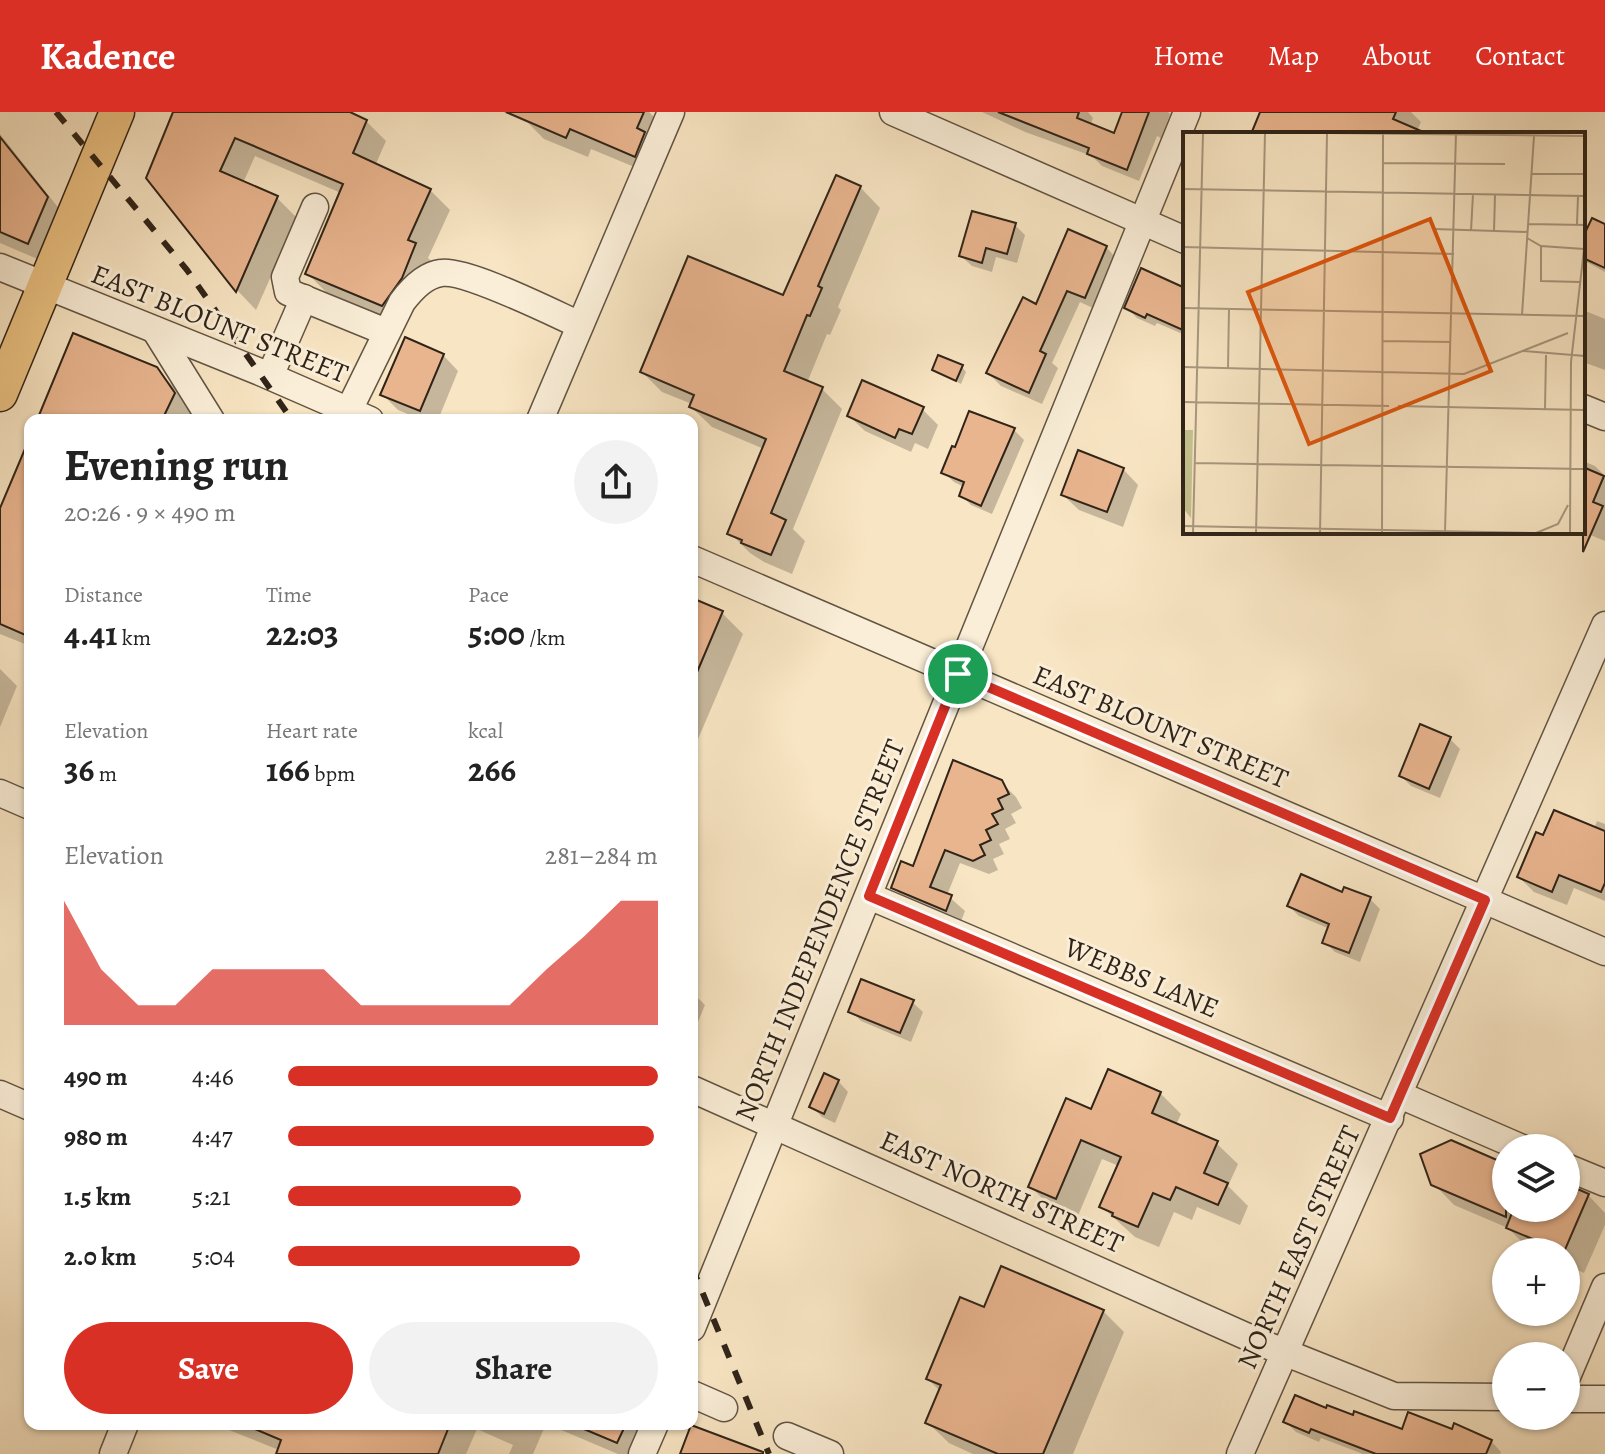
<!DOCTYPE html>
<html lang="en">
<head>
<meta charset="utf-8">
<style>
	body { margin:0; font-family:Alegreya,serif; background:#f2f2f2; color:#222; height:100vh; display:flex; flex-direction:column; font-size:30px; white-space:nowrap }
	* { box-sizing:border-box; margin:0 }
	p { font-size:26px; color:#767676 }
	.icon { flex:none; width:44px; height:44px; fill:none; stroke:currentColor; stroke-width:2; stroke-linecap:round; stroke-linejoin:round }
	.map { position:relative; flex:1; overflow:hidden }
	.drawer { position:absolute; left:24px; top:302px; width:674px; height:1016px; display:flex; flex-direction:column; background:#fff; border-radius:16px; box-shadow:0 2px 6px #0004 }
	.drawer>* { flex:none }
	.controls { position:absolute; left:1492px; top:1022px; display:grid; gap:16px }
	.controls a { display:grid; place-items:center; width:88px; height:88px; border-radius:50%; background:#fff; box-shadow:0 2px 6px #0004; font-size:40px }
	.pin { position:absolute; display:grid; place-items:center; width:68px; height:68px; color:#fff; margin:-34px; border:4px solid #fff; border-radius:50%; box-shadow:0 2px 8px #0007 }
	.round { display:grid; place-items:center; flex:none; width:84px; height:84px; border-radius:42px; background:#f2f2f2 }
	.overview { display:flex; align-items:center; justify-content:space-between; height:136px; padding:0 40px }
	h1 { font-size:44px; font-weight:700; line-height:60px }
	.metrics { display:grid; grid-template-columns:repeat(3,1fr); gap:12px; height:136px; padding:8px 40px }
	.metrics div { display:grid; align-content:center }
	.metrics b { font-size:34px; font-weight:700 }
	.metrics small { font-size:22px; font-weight:400 }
	.metrics p { font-size:22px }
	.chart { height:224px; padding:16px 40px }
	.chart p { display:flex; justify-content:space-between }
	.chart svg { width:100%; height:144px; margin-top:8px; fill:#d93025; opacity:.7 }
	.button { display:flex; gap:16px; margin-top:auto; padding:16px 40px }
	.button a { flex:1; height:92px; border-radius:48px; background:#d93025; color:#fff; font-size:32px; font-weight:700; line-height:92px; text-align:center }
	.button a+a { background:#f2f2f2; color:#222 }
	ul { padding:0 40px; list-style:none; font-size:26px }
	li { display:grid; grid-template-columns:128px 96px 1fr; align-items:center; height:60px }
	li i { height:20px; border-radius:10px; background:#d93025 }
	header { display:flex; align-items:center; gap:48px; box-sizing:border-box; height:112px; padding:0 40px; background:#d93025; color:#fff }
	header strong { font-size:38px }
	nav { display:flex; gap:44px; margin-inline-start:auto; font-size:28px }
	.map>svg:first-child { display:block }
	.shadow { fill:#0003 }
	.building { fill:#e9b58f; stroke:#302418; stroke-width:2 }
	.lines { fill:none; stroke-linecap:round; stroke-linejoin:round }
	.minor-casing { stroke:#625443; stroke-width:29 }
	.major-casing { stroke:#302418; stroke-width:37 }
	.minor { stroke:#faeed8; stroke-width:26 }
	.major { stroke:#ecc282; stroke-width:34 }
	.rail { stroke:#302418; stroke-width:6; stroke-dasharray:14 14; stroke-linecap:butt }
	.route-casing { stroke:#fff; stroke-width:16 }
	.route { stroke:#d93025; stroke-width:10 }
	.labels { text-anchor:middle; stroke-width:6; stroke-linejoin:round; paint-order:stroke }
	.street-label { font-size:28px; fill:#302418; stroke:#faeed8 }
	.inset-road { fill:none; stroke:#a8987f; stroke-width:2 }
	.view { fill:#df560d; fill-opacity:0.15; stroke:#df560d; stroke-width:4 }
	.inset-edge { fill:none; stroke:#302418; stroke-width:4 }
</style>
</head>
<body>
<header>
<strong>Kadence</strong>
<nav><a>Home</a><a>Map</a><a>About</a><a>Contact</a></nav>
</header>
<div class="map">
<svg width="1605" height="1342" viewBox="0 0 1605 1342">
	<rect width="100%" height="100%" fill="#f8e5c3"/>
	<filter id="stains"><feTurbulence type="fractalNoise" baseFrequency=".0025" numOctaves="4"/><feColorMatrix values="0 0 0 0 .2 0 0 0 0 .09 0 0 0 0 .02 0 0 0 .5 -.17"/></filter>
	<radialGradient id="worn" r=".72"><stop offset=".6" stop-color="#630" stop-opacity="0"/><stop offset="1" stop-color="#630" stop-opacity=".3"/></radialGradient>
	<g class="shadow">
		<polygon points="174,0 345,0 366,9 386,29 375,54 430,78 450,98 428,146 435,152 421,186 402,212 327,181 307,161 341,81 255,44 243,71 277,86 297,106 256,198 238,179 148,65"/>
		<polygon points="503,0 649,0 666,17 656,64 591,37 588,45 544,27 528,11"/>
		<polygon points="982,0 1088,0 1093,6 1090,14 1115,23 1124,0 1168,0 1170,2 1161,26 1157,24 1139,69 1102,54 1092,44 1025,20"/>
		<polygon points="1262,0 1411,0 1421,10 1417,19 1423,22 1253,22"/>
		<polygon points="0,22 68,108 49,152 0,131"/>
		<polygon points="860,75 880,96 838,195 841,198 830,223 827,222 807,271 822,277 842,297 793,417 805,429 792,462 764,450 750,441 730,421 764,337 712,315 691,295 692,292 662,280 642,260 784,185"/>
		<polygon points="1015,113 1025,123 1017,151 996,145 992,160 972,154 961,144"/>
		<polygon points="1605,114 1605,160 1583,148 1583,130"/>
		<polygon points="1106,135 1118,148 1097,198 1080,190 1052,251 1058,256 1042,292 1001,274 988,261 1037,194"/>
		<polygon points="1185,179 1185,223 1157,211 1155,214 1137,206 1127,196"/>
		<polygon points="1583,198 1605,207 1605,258 1583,250"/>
		<polygon points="443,243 458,259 438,308 422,308 398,298 383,283"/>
		<polygon points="962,255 966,260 961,272 934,258"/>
		<polygon points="155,256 175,276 192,301 189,308 39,308"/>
		<polygon points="922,297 938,313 928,337 915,331 911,340 865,319 849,304"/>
		<polygon points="1014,318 1024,328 992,402 971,393 961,383 964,375 954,370 943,360"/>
		<polygon points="30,329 30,534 0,522 0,401"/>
		<polygon points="1583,349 1595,354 1605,364 1605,429 1583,420"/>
		<polygon points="1123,357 1138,373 1123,415 1079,398 1063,383"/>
		<polygon points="692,488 722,501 743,522 692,641"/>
		<polygon points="0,557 17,574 0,615"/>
		<polygon points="1450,627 1460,637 1440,686 1411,674 1401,664"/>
		<polygon points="1001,670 1016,685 1022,696 1011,702 1016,711 1005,717 1010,727 999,732 1004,742 993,747 998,758 989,762 960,751 947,783 965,799 960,812 908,790 894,776"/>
		<polygon points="1597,709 1605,712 1605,789 1574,776 1567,793 1534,780 1519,765 1544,726 1594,717"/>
		<polygon points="1343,782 1370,787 1380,797 1360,850 1335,840 1325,830 1330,817 1299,804 1289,794"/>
		<polygon points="692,880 705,893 692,924"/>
		<polygon points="912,890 923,900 911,930 861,909 851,899"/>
		<polygon points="30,944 30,964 24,959"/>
		<polygon points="838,969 848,980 835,1011 822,1005 812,995"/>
		<polygon points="1160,981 1181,1002 1176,1013 1216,1031 1238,1052 1228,1074 1248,1094 1240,1113 1197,1095 1192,1108 1174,1100 1159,1135 1135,1125 1102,1095 1119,1054 1102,1047 1077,1106 1051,1095 1030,1074 1092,999"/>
		<polygon points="1506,1054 1506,1096 1566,1096 1566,1074 1588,1083 1605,1101 1605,1113 1584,1161 1566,1153 1566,1140 1536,1140 1529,1137 1508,1116 1454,1093 1433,1071"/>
		<polygon points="985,1198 1103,1199 1124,1220 1073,1342 973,1342 949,1331 927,1310 940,1279 928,1267"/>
		<polygon points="1354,1306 1403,1319 1453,1319 1491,1329 1501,1340 1500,1342 1363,1342 1321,1326 1319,1330 1296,1320 1286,1310"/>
		<polygon points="214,1312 546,1312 533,1342 509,1342 513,1333 477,1317 466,1342 278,1342 279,1338"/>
		<polygon points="547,1312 654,1312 642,1342 618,1342"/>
	</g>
	<g class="building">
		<polygon points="173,0 350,0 367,8 353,41 431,77 408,128 416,131 402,166 382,194 305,162 343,72 235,26 220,59 278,84 236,180 146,66"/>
		<polygon points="506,0 644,0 637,16 645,20 635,45 570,17 566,26"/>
		<polygon points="998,0 1079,0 1077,6 1114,21 1122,0 1149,0 1127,58 1087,42 1089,36"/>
		<polygon points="1260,0 1396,0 1393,7 1428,22 1251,22"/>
		<polygon points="0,25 48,85 28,132 0,120"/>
		<polygon points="836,63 861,74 818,174 822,176 810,204 807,203 784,259 823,275 771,401 786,408 771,443 741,431 742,428 727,422 766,327 689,295 694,283 640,260 688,144 783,183"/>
		<polygon points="972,99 1016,111 1007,142 986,136 982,151 959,144"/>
		<polygon points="1592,106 1605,112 1605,156 1583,146 1583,125"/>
		<polygon points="1068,117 1107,134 1085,186 1067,179 1040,239 1046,242 1029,281 986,261 1023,185 1036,192"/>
		<polygon points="1141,156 1185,176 1185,219 1147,202 1145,206 1124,196"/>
		<polygon points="73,221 157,255 175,281 162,308 37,308"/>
		<polygon points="405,225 444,242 420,299 380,283"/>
		<polygon points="938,243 963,253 956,269 932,258"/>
		<polygon points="862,268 924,295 912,322 899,317 895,326 847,304"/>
		<polygon points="969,299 1015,316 981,394 959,384 964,370 941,361 952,334 955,335"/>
		<polygon points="30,325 30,525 0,512 0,396"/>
		<polygon points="1078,338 1124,356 1107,400 1061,383"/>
		<polygon points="1583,355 1604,364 1593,390 1603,394 1583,440"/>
		<polygon points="692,486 723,499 692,572"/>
		<polygon points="1420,612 1451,625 1429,677 1399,664"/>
		<polygon points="953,648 1002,668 1009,682 998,687 1003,697 992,702 998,712 986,718 991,728 980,733 985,743 973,749 945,738 930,775 952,783 946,799 891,776 901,749 913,754"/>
		<polygon points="1554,698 1605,719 1605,771 1601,780 1559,763 1552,780 1517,765 1536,720 1543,723"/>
		<polygon points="1301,762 1342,780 1344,775 1371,785 1349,841 1322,831 1329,812 1287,794"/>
		<polygon points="861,867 914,888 900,921 848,900"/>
		<polygon points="1108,957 1161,980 1152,1001 1218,1029 1204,1061 1228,1071 1218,1093 1176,1075 1170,1088 1153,1081 1138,1115 1112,1104 1113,1101 1099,1095 1121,1045 1081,1028 1056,1087 1028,1075 1066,986 1091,997"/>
		<polygon points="824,961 839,968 824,1002 809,995"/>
		<polygon points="1451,1028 1506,1052 1506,1105 1431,1073 1420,1042"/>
		<polygon points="1566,1072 1589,1082 1564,1140 1506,1116 1514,1096 1566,1096"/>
		<polygon points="1001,1154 1104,1198 1043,1342 998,1342 925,1311 941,1273 926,1267 960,1185 984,1195"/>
		<polygon points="1295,1283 1326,1296 1327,1293 1353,1303 1354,1299 1402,1317 1408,1300 1452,1317 1454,1311 1492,1328 1486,1342 1376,1342 1311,1317 1309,1321 1283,1310"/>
		<polygon points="243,1312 450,1312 438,1342 276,1342 281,1328"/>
		<polygon points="572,1312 626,1312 617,1331"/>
		<polygon points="691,1313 763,1340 763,1342 680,1342"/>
	</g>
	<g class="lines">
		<g class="minor-casing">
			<g id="minor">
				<polyline points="893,0 1185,128"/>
				<polyline points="315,95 285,165 288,180 386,220"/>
				<polyline points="0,155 260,260 370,308"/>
				<polyline points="155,218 211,308"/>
				<polyline points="270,264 304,186"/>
				<polyline points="1583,296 1605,305"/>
				<path d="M349,298L402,190C411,178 425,163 441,161C466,157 553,201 580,213"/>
				<polyline points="540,308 671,0"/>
				<polyline points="692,447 1605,840"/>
				<polyline points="0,681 30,694"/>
				<polyline points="869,784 1390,1006"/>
				<polyline points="692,977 1259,1230 1394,1284 1506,1285"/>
				<polyline points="0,982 30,995"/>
				<polyline points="1400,983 1522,1036"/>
				<polyline points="1566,1055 1605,1071"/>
				<polyline points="692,1216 1187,0"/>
				<polyline points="1566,1267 1605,1175"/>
				<polyline points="692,1282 724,1296"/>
				<polyline points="1566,1287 1605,1287"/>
				<polyline points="787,1324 830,1342"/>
				<polyline points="113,1342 125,1312"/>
				<polyline points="642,1342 655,1312"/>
				<polyline points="1240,1342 1605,513"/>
			</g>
		</g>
		<g class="major-casing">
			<polyline id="major" points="0,282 117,0"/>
		</g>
		<use href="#minor" class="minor"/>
		<use href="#major" class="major"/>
		<g class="rail">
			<polyline points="56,0 187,158 292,308"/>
			<polyline points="692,1155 769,1342"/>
		</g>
	</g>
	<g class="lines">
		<g class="route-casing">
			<polygon id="route" points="958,562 1485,788 1390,1006 869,784"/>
		</g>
		<use href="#route" class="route"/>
	</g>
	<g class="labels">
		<g class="street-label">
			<text transform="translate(220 211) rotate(22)" y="10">EAST BLOUNT STREET</text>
			<text transform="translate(1161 614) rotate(23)" y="10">EAST BLOUNT STREET</text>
			<text transform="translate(819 818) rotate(-68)" y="10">NORTH INDEPENDENCE STREET</text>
			<text transform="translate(1142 865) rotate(23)" y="10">WEBBS LANE</text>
			<text transform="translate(1002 1079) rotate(24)" y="10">EAST NORTH STREET</text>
			<text transform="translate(1298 1135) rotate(-66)" y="10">NORTH EAST STREET</text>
		</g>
	</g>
	<g transform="translate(1183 20)">
		<rect width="402" height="402" fill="#f8e5c3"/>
		<path d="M0,298H10L8,386L0,376Z" fill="#c4c28f"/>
		<path class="inset-road" d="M146,1L402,4M199,31L322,32M349,42H402M0,57L402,64M345,92L402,93M394,92L395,64M251,97L345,100M288,99L290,62M311,99L312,63M344,106L358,114L401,117M358,114V149L397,150M0,115L271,122M0,176L402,184M339,183L351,4M199,209L268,210M340,219L402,224M0,235L281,242L385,201M45,236L46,177M0,270L206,274M215,274L402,278M362,277L363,223M12,331L402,337M0,394L350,401M199,400L200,1M262,400L273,1M10,401L20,1M73,401L82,1M137,401L144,1M353,401L375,392L385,373M387,401L388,230L402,109"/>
		<path class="view" d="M247,87L308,239L126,312L65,160Z"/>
		<rect width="402" height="402" class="inset-edge"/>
	</g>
	<rect width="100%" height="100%" filter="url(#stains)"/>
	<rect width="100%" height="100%" fill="url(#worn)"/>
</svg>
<div class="controls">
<a><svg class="icon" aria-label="layers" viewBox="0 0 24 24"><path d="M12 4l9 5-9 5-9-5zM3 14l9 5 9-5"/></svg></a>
<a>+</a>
<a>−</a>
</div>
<div class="pin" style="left:958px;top:562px;background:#1e9e55"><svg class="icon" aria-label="arrive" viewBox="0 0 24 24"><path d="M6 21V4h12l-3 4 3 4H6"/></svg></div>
<section class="drawer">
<div class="overview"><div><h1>Evening run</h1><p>20:26 · 9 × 490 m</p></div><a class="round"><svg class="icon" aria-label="share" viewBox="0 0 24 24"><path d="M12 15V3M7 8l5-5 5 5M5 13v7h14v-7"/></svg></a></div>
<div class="metrics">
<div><p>Distance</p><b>4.41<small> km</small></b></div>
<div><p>Time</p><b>22:03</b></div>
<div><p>Pace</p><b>5:00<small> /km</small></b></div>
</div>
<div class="metrics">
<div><p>Elevation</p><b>36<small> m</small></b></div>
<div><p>Heart rate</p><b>166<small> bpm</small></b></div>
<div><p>kcal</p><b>266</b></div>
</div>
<div class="chart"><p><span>Elevation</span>281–284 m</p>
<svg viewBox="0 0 160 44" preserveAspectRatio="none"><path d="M0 44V6L10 27L20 38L30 38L40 27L50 27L60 27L70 27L80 38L90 38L100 38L110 38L120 38L130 27L140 17L150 6L160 6V44z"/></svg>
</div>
<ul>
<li><b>490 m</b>4:46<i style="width:100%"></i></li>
<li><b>980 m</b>4:47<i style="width:99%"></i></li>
<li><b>1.5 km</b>5:21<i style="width:63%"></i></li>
<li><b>2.0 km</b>5:04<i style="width:79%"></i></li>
</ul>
<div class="button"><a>Save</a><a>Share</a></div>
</section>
</div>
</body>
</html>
